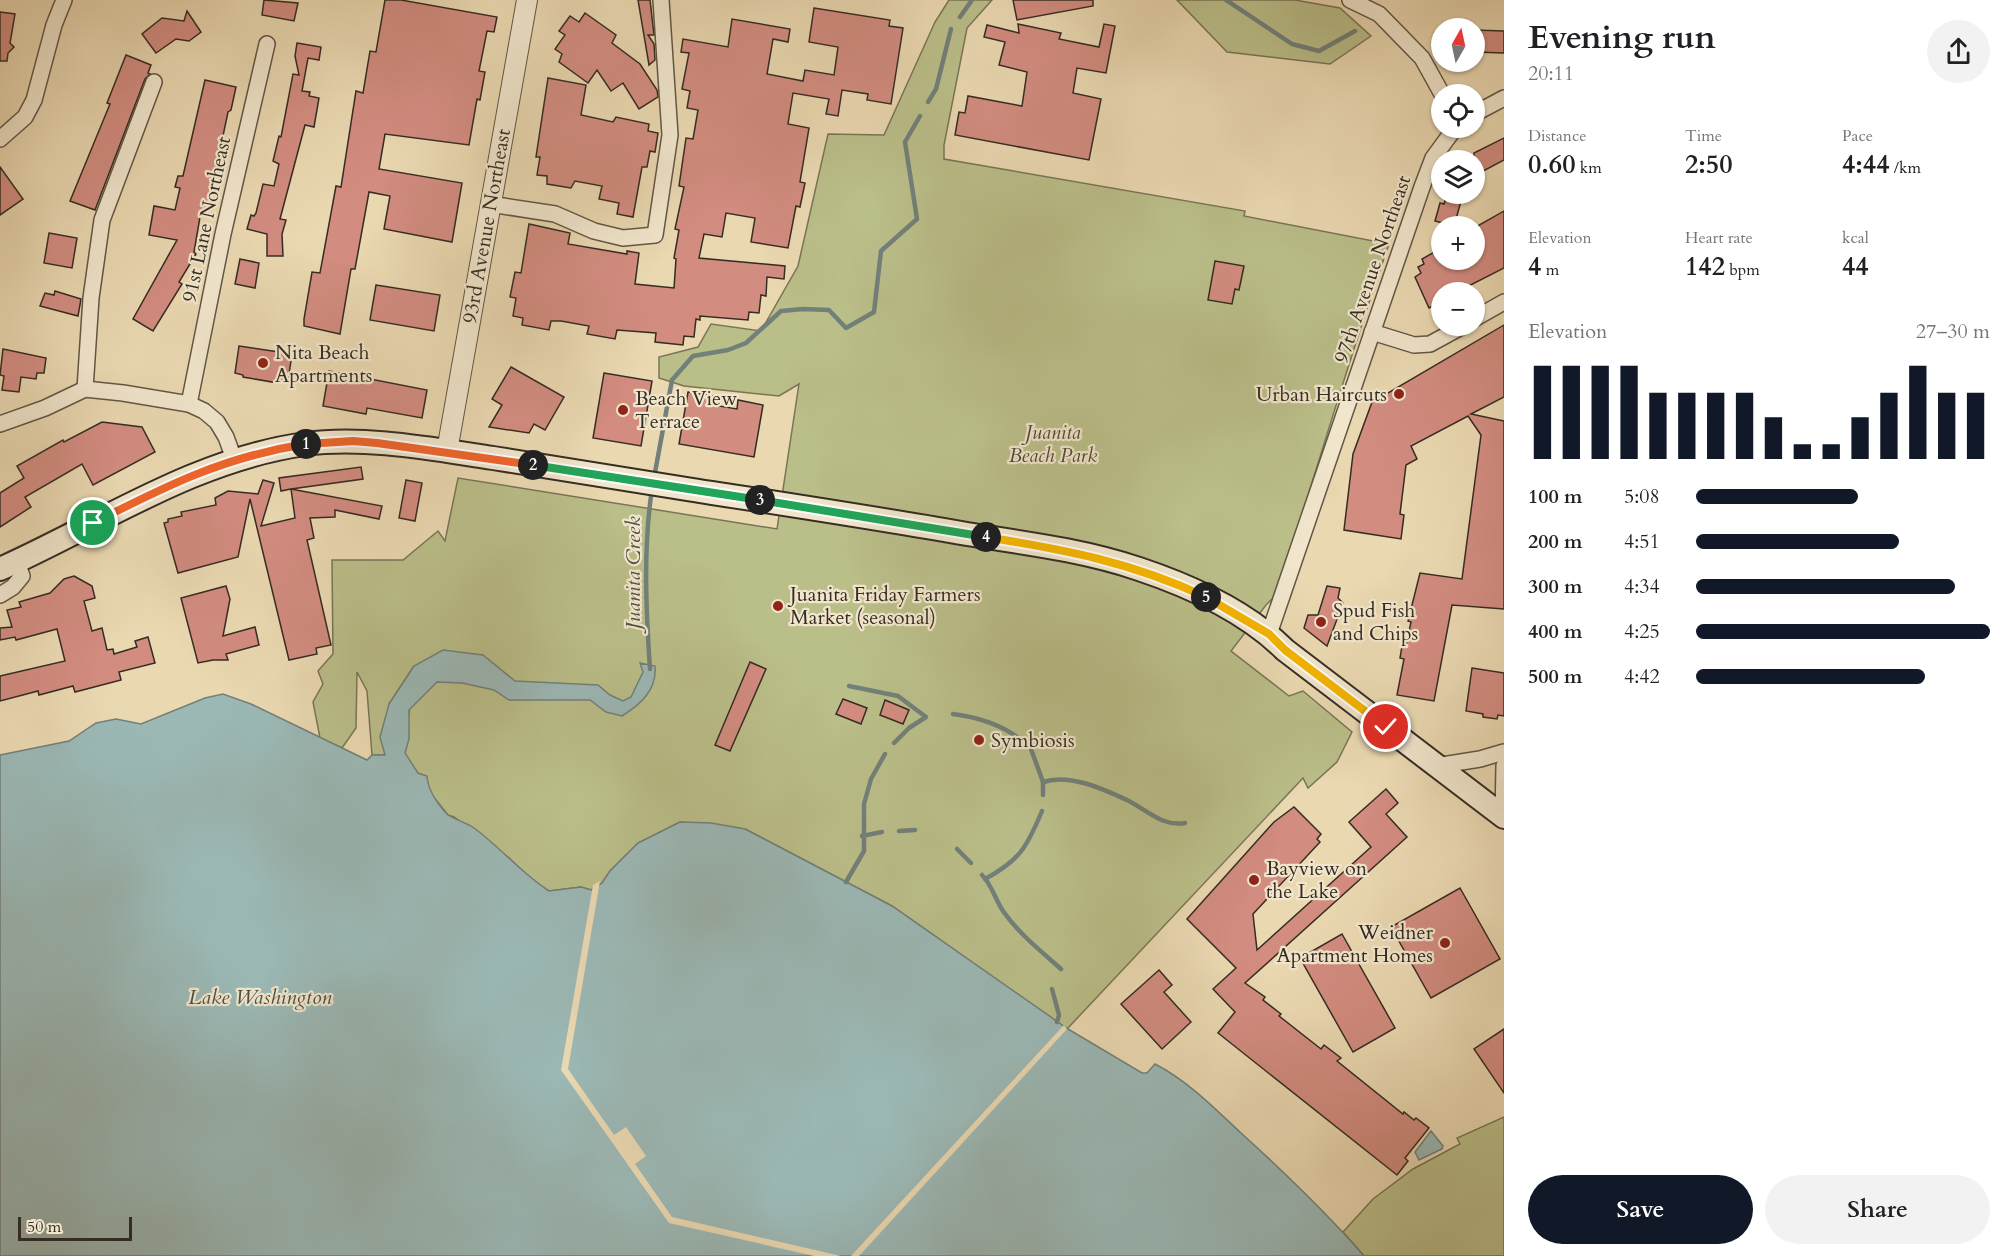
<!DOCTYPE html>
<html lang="en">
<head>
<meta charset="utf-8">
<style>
	body { margin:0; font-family:Cardo,serif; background:#f2f2f2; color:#202124; height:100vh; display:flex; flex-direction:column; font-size:22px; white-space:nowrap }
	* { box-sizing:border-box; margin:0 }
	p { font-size:20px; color:#757577 }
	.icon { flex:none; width:33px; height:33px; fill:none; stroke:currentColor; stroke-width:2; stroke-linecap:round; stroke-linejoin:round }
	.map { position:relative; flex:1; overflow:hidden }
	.sheet { display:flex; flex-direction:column; background:#fff; width:510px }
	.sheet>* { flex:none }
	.needle { width:39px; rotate:9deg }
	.tools { position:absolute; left:1431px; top:18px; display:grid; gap:12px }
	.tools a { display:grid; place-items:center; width:54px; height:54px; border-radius:50%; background:#fff; box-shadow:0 2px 4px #0004; font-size:30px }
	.scale { position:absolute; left:18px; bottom:15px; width:114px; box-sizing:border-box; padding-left:6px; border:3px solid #352c22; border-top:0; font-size:16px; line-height:21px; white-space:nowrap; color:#352c22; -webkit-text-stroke:4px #f1e6cc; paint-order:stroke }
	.pin { position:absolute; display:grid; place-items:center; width:51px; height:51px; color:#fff; margin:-26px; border:3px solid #fff; border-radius:50%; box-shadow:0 2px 6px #0007 }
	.km { position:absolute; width:30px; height:30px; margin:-15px; border-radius:50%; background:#222; color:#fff; font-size:16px; line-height:30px; text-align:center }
	.round { display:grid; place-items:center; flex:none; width:63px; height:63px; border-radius:32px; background:#f2f2f2 }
	.summary { display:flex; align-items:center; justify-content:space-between; height:102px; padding:0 24px }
	h1 { font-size:33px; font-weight:700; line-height:45px }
	.stats { display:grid; grid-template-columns:repeat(3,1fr); gap:9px; height:102px; padding:6px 24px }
	.stats div { display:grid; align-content:center }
	.stats b { font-size:26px; font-weight:700 }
	.stats small { font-size:16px; font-weight:400 }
	.stats p { font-size:16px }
	.chart { height:168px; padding:12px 24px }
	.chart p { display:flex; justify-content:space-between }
	.chart svg { width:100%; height:108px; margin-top:6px; stroke:#111827; stroke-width:6 }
	.cta { display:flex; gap:12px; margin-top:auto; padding:12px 24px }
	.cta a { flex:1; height:69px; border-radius:36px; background:#111827; color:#fff; font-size:24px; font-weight:700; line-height:69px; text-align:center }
	.cta a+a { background:#f2f2f2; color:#202124 }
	ul { padding:0 24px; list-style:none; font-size:20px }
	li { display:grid; grid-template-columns:96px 72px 1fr; align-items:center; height:45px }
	li i { height:15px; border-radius:8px; background:#111827 }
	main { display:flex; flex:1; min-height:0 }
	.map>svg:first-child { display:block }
	.green { fill:#babe89; stroke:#787556; stroke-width:1.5 }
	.water { fill:#9bb8b5; stroke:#72807a; stroke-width:1.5 }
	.pier { fill:#ead8b1 }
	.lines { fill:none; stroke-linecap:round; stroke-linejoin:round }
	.stream { stroke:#72807a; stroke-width:4.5 }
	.building { fill:#d28c80; stroke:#352c22; stroke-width:1.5 }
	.minor-casing { stroke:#625746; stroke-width:18 }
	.tertiary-casing { stroke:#625746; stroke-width:22 }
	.secondary-casing { stroke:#352c22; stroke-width:26 }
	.minor { stroke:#f1e6cc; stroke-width:15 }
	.tertiary { stroke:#f1e6cc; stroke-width:20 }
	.secondary { stroke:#f1e6cc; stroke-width:22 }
	.split-1-casing { stroke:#fff; stroke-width:12 }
	.split-2-casing { stroke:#fff; stroke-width:12 }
	.split-3-casing { stroke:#fff; stroke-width:12 }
	.split-4-casing { stroke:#fff; stroke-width:12 }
	.split-5-casing { stroke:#fff; stroke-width:12 }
	.split-6-casing { stroke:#fff; stroke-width:12 }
	.split-1 { stroke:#f0652b; stroke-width:8 }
	.split-2 { stroke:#f0652b; stroke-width:8 }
	.split-3 { stroke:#22a559; stroke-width:8 }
	.split-4 { stroke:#22a559; stroke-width:8 }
	.split-5 { stroke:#f5b400; stroke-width:8 }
	.split-6 { stroke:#f5b400; stroke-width:8 }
	.poi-dot { fill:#8f2418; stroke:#f1e6cc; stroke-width:2 }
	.labels { text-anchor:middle; stroke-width:4.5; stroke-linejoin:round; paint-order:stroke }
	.street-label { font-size:20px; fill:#352c22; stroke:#f1e6cc }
	.poi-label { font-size:20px; fill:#352c22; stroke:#f1e6cc; text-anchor:start }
	.park-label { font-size:20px; font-style:italic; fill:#504937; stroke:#f1e6cc }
	.water-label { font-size:21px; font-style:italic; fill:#4e4f47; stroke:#f1e6cc }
</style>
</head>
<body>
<main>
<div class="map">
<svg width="1504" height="1256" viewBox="0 0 1504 1256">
	<rect width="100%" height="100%" fill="#ead8b1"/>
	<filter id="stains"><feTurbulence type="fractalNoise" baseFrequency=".00333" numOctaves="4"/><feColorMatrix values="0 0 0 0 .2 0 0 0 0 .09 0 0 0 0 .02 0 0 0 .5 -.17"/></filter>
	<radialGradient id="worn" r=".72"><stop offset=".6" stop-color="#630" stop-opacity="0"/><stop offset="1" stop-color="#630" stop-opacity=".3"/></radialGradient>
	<g class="green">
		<path d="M949,0H992L967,28L944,145V159L1245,211L1244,216L1389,244C1348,360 1315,478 1276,595L1266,605L1231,651L1289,696L1303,691L1352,732L1337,762L1308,788L1303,778L1067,1029L892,906L745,829L680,822L638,843L610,871L602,883L591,890L581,887L549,891L532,880L508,857L454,817L448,815L401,756L409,714L414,666L389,704L385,755H372L367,691L357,672L356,728L342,748L320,738L313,702L323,684L318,671L333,654L332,560H403L438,531L445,541L458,478L777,529L799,384L779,396L684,386L659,378V357L698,347L711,324L761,331L798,266L828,134L884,135L935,22Z"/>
		<polygon points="1177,0 1295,0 1340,8 1371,36 1330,64 1227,52"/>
		<polygon points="1504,1117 1504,1256 1364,1256 1343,1232 1373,1199 1413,1169 1460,1144 1457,1138"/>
	</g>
	<g class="water">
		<path d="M443,650L483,655L515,681L598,685L610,695L623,701L631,697L643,672L640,663L655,666C657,690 641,704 622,716L606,712L590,700H509L494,690L462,683L437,682L409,710V739L405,753L418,773L427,776C428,790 436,802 446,813C451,819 466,822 474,828C500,847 521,873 549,891L581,887L591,890L602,883L610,871L638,843L680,822L711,823L745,829L892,906L1068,1029L1142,1073H1147L1155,1064C1188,1081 1214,1108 1241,1133C1284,1172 1326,1212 1364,1256H0V755L69,741L96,723L116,719L141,724L205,698L223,694L251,704L367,760L372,755H385L380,737L389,704L414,666Z"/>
		<polygon points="1431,1131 1443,1146 1442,1149 1419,1160 1415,1152"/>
	</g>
	<g class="pier">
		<polygon points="600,881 568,1069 614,1135 626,1127 646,1156 635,1164 672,1217 841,1256 814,1256 669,1223 561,1070 593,885"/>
		<polygon points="1064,1025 1067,1029 859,1256 851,1256"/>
	</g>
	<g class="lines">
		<g class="stream">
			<polyline points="1226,0 1292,44 1319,51 1355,31"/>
			<polyline points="960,17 972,0"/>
			<polyline points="928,102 936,89 951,29"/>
			<polyline points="654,478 672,380 693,356 728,350 746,343 781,311 803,309 829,310 846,328 874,312 881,251 917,219 905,142 920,116"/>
			<path d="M650,669C646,610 643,548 652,489"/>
			<polyline points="849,686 898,696 926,717 909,728 894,743"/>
			<path d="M953,714C976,717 998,723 1017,737"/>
			<polyline points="1031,749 1043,782 1043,795"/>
			<path d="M1043,782C1069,773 1103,789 1127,800C1147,810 1162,827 1185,823"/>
			<polyline points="899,831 915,830"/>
			<polyline points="862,836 882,832"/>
			<polyline points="957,849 971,863"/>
			<path d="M982,875C992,885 995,899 1003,911C1019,934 1041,951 1061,969"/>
			<path d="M985,879C1020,860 1027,847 1042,811"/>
			<polyline points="846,882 864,851 864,804 871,779 885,754"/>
			<polyline points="1052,989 1059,1015 1057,1022"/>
		</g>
	</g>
	<g class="building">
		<polygon points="264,0 298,3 294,21 262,15"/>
		<polygon points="385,0 401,0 497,17 494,32 487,31 479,71 485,72 480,100 477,99 469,145 385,134 379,169 462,183 452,242 384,229 390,196 369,192 355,269 351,269 340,334 304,326 304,319 312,272 320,273 336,186 341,187 356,91 363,93 370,51 376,52"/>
		<polygon points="638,0 650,0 654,35 648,35 654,44 655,60 649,65"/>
		<polygon points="1013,0 1093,0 1093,6 1017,20"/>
		<polygon points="814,8 890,20 889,26 903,28 891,104 867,100 868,94 842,90 838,116 826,114 829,99 793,93 788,124 809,128 800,182 805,183 800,207 796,206 788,248 751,242 755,218 726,213 722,237 704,234 699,258 785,266 784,279 767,277 766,296 761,295 759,313 749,312 748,320 700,316 700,320 696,319 694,337 684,336 683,345 655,342 656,333 617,330 615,339 587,334 589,326 561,321 551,321 549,330 522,325 523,318 513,316 516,298 510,297 515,272 521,273 529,224 570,233 568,244 627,254 627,251 639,253 635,284 674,288 676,259 674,258 679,230 675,229 684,187 679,186 686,138 693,139 698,110 687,108 690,91 682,89 689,53 681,52 683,39 728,47 732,19 790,29 788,42 773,39 767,74 803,81 805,70 834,75 838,47 809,42"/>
		<polygon points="187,11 201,32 189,41 176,39 156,53 142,34 162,18 184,21"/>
		<polygon points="0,12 15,14 10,43 14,47 8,53 7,61 0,61"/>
		<polygon points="585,13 616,35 612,43 640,64 657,90 658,97 639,109 623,83 611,91 597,70 588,83 559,62 562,54 555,49 565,35 559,31 570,16 579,22"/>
		<polygon points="1018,24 1061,33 1059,39 1099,47 1104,24 1115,26 1106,73 1077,68 1073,93 1101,99 1089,160 955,135 959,112 965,113 968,96 1022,106 1027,72 999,65 1005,42 984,37 987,25 1019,33"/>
		<polygon points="1474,30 1504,31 1504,53 1474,52"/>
		<polygon points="297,43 321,47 319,60 308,58 302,91 310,92 309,96 319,98 314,127 305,125 280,219 286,220 282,234 283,256 267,256 267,234 247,229 251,215 254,216 256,213 263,184 274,186 279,164 273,161 279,136 281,137 293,74 299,75 295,56"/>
		<polygon points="126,55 151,65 148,73 150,74 145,79 95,210 70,201 110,104 107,103"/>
		<polygon points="548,78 586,85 581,115 613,122 616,117 649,124 648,131 658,133 655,152 650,151 647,167 642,167 633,217 617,214 619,203 599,199 602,186 575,181 571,188 547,184 547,176 537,175 540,157 536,157"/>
		<polygon points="205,80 236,87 231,110 228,112 208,207 201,211 194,252 196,254 179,282 182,284 153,331 133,319 177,240 149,235 154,206 175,210 180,188 175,187 178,176 183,176"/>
		<polygon points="1504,138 1504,160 1474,176 1474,153"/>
		<polygon points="0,167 23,199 0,215"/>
		<polygon points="1447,194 1463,194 1454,226 1435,221 1440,203 1444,204"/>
		<polygon points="1504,211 1504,268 1457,292 1442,292 1442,301 1429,308 1415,277 1421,273 1418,267 1424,264 1422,259 1438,250 1442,260 1474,260 1474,237 1480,233 1474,232 1474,228"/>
		<polygon points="49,233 77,238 72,268 44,263"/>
		<polygon points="240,259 259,263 255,288 235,284"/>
		<polygon points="1215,261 1244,266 1239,290 1235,289 1232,304 1208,300"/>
		<polygon points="376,285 440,295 434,331 370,320"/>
		<polygon points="55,291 81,299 78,316 40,306 45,293 54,295"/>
		<polygon points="1504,325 1504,397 1471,414 1504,421 1504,609 1452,605 1434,701 1397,695 1404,659 1400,658 1402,646 1406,646 1411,622 1408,621 1420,573 1462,579 1481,435 1468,416 1411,446 1417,459 1406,465 1400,514 1404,515 1401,539 1344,530 1353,454 1375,394 1383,396"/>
		<polygon points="239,346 292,354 288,381 278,380 278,383 243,377 243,375 235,373"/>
		<polygon points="3,349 46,358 44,373 37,373 36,379 21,377 19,392 2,390 4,376 0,375"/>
		<polygon points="511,367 564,397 545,430 534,424 529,433 489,427 502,405 492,399"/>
		<polygon points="329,371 427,390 422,418 367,408 366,414 323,406"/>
		<polygon points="604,373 652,381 641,446 593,438"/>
		<polygon points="688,392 715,396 713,405 737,409 738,400 763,405 754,457 679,444"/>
		<polygon points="102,422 142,427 155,452 93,485 82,464 25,497 31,507 0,527 0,493 24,478 17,466 63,440 64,442"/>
		<polygon points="361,467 363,479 291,489 382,506 379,519 335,510 335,517 310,518 314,538 307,540 331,645 316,648 317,654 289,660 250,499 238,557 178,573 164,523 168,522 168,519 182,516 181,512 216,505 215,498 228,491 258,494 263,480 274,483 261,526 295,518 291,489 281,491 279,478"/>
		<polygon points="406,480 422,483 415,521 399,518"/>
		<polygon points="74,576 92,586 95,598 84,601 92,631 102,628 107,650 113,649 114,654 137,647 135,641 148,637 155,663 119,672 121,680 75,692 73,686 39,695 38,691 0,701 0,676 65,661 57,629 16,640 15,637 0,640 0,628 12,627 7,610 21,607 19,602 50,593 64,579"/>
		<polygon points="226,586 230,599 223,636 255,627 259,645 226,654 228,660 213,660 198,663 181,598"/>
		<polygon points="1327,586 1340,588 1338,598 1343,603 1327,646 1304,628 1308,615 1318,615"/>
		<polygon points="750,662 766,669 730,751 715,745"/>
		<polygon points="1472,668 1504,673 1504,716 1498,715 1497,719 1483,717 1483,714 1466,711"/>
		<polygon points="843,699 867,708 861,724 836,714"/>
		<polygon points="885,700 909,710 903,724 880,715"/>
		<polygon points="1386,789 1398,803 1386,814 1407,837 1245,983 1265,997 1263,1000 1281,1014 1279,1016 1321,1049 1324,1045 1341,1058 1337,1061 1403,1114 1404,1112 1414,1120 1416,1118 1429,1128 1405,1158 1408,1161 1397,1175 1218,1033 1235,1012 1213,989 1236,968 1187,919 1274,822 1294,807 1321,834 1317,839 1320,842 1253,914 1257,950 1371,847 1349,822"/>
		<polygon points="1460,888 1500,959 1431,998 1391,927"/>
		<polygon points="1342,934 1395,1028 1353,1052 1300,958"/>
		<polygon points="1159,970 1172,985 1164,992 1191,1022 1162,1049 1121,1004"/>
		<polygon points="1504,1029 1504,1093 1474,1049"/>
	</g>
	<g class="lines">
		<g class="minor-casing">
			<g id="minor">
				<polyline points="1350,0 1379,14 1422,58 1442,94"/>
				<polyline points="1474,114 1504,98"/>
				<polyline points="0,139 25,117 34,100 54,25 64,0"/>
				<polyline points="490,204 555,214 594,231 623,238 655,235 670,135 661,0"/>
				<polyline points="1474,319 1504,302"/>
				<polyline points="1372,332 1414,345 1430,344 1463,326"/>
				<polyline points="85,389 91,298 102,220 154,82"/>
				<polyline points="189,404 223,234 267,44"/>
				<polyline points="0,424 45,408 85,389 123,393 189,404 204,411 217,422 226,437 234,459"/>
				<polyline points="0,595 13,587 22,576 17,562"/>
				<polyline points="1269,634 1422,187 1433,158 1455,128"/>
				<polyline points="1436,766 1480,759 1504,752"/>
				<polyline points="1503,817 1504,766"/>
			</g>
		</g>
		<g class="tertiary-casing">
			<polyline id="tertiary" points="447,451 527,0"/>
		</g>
		<g class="secondary-casing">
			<path id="secondary" d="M0,569C101,524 193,460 305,444C366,436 432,449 493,458C559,469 626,479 693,490C784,504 876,518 967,534C1024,543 1083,550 1139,569C1190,586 1246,611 1285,650L1504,817"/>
		</g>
		<use href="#minor" class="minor"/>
		<use href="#tertiary" class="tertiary"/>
		<use href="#secondary" class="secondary"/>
	</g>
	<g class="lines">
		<g class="split-1-casing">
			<path id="split-1" d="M93,523C166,486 223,457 306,444"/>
		</g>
		<g class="split-2-casing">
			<polyline id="split-2" points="306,444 353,441 377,443 533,465"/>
		</g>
		<g class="split-3-casing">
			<polyline id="split-3" points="533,465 760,500"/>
		</g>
		<g class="split-4-casing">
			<polyline id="split-4" points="760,500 986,537"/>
		</g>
		<g class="split-5-casing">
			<path id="split-5" d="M986,537C1066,550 1131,562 1206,597"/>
		</g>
		<g class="split-6-casing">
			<polyline id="split-6" points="1206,597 1269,634 1285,650 1386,727"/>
		</g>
		<use href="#split-1" class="split-1"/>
		<use href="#split-2" class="split-2"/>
		<use href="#split-3" class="split-3"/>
		<use href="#split-4" class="split-4"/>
		<use href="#split-5" class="split-5"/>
		<use href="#split-6" class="split-6"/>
	</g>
	<g class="poi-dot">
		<circle cx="263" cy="363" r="6"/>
		<circle cx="1399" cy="394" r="6"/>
		<circle cx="623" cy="410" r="6"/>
		<circle cx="778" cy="606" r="6"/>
		<circle cx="1321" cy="622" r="6"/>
		<circle cx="979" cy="740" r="6"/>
		<circle cx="1254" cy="880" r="6"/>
		<circle cx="1445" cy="943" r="6"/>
	</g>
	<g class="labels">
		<g class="street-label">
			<text transform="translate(206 219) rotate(-78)" y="7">91st Lane Northeast</text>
			<text transform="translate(486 226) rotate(-80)" y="7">93rd Avenue Northeast</text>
			<text transform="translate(1372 269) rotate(-71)" y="7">97th Avenue Northeast</text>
		</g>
		<g class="poi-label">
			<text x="275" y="359">Nita Beach<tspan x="275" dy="23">Apartments</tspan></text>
			<text x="1387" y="401" text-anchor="end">Urban Haircuts</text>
			<text x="635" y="405">Beach View<tspan x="635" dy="23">Terrace</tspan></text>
			<text x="790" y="601">Juanita Friday Farmers<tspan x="790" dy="23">Market (seasonal)</tspan></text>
			<text x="1333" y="617">Spud Fish<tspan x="1333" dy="23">and Chips</tspan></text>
			<text x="991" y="747">Symbiosis</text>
			<text x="1266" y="875">Bayview on<tspan x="1266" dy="23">the Lake</tspan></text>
			<text x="1433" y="939" text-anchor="end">Weidner<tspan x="1433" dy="23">Apartment Homes</tspan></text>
		</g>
		<g class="park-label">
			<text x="1053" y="439">Juanita<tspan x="1053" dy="23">Beach Park</tspan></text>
		</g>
		<g class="water-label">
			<text transform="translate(633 573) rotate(-90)" y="7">Juanita Creek</text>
			<text x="260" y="1004">Lake Washington</text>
		</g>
	</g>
	<rect width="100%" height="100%" filter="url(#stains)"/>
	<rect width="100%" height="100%" fill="url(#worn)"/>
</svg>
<div class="tools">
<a><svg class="needle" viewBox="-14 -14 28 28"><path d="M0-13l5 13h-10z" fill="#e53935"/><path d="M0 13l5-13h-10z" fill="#757577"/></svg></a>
<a><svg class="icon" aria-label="locate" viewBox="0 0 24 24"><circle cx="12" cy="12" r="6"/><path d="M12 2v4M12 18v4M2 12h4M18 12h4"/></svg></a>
<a><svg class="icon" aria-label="layers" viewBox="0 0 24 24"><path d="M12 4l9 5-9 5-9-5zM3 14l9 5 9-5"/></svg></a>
<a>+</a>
<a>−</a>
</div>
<div class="scale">50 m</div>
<div class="pin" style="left:93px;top:523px;background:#1e9e55"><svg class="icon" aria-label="arrive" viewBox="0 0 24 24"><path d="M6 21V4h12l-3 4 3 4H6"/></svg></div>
<div class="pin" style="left:1386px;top:727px;background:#d93025"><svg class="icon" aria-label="check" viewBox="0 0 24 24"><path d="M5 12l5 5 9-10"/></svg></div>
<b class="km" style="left:306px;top:444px">1</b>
<b class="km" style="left:533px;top:465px">2</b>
<b class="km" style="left:760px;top:500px">3</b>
<b class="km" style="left:986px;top:537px">4</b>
<b class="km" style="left:1206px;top:597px">5</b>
</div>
<section class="sheet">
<div class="summary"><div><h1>Evening run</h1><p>20:11</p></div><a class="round"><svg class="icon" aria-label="share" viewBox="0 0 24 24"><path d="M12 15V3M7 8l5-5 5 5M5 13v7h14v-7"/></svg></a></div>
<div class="stats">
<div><p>Distance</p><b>0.60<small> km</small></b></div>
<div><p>Time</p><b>2:50</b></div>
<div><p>Pace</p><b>4:44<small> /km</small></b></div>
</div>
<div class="stats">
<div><p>Elevation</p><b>4<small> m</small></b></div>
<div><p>Heart rate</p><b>142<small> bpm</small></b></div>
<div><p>kcal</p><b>44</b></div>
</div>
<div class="chart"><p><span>Elevation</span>27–30 m</p>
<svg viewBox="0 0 160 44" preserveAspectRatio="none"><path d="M5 44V6M15 44V6M25 44V6M35 44V6M45 44V17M55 44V17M65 44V17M75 44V17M85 44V27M95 44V38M105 44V38M115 44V27M125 44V17M135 44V6M145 44V17M155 44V17"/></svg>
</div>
<ul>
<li><b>100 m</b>5:08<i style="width:55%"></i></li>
<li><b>200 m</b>4:51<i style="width:69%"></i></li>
<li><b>300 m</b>4:34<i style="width:88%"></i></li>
<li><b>400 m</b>4:25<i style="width:100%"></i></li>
<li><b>500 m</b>4:42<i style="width:78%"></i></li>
</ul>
<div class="cta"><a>Save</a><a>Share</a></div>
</section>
</main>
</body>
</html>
